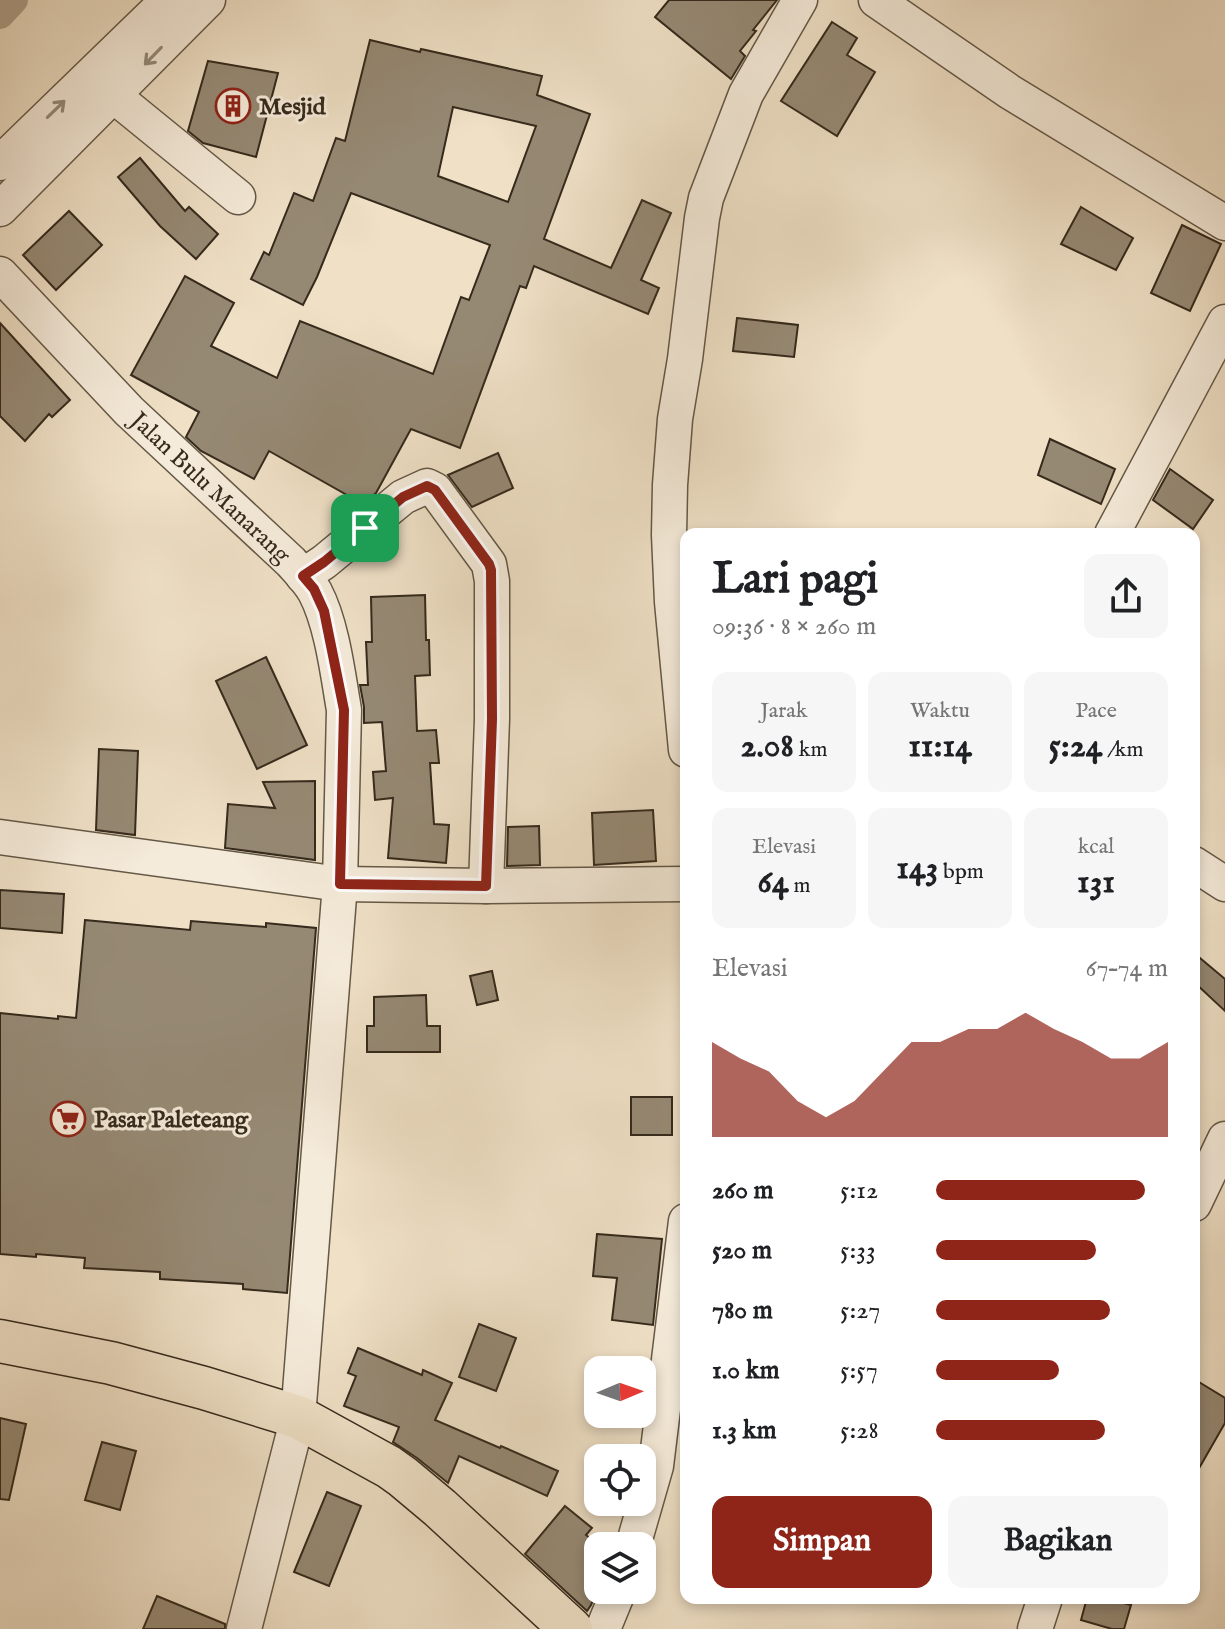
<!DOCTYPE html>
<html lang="id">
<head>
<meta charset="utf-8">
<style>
	body { margin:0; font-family:"IM FELL English",serif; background:#f6f6f6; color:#202124; height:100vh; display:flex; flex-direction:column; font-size:30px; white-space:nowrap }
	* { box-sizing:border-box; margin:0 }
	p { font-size:26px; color:#757577 }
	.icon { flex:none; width:44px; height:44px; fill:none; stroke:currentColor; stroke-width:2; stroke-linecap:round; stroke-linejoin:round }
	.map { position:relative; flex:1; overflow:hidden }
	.details { position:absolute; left:680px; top:528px; width:520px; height:1076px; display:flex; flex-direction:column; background:#fff; border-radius:16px; box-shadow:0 4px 12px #0003 }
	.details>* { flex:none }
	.needle { width:52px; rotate:88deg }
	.controls { position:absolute; left:584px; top:1356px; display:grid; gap:16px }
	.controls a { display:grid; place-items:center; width:72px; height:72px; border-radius:16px; background:#fff; box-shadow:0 4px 12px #0003; font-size:40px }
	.pin { position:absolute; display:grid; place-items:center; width:68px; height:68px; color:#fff; margin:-34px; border-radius:16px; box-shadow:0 4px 12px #0006 }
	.round { display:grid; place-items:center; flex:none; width:84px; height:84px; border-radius:16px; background:#f6f6f6 }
	.summary { display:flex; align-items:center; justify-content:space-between; height:136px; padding:0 32px }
	h1 { font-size:44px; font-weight:700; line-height:60px }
	.stats { display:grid; grid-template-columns:repeat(3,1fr); gap:12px; height:136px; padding:8px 32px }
	.stats div { display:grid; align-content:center; border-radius:16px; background:#f6f6f6; text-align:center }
	.stats b { font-size:34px; font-weight:700 }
	.stats small { font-size:22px; font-weight:400 }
	.stats p { font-size:22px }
	.chart { height:224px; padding:16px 32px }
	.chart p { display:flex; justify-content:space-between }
	.chart svg { width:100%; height:144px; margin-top:8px; fill:#8f2418; opacity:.7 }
	.primary-button { display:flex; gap:16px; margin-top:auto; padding:16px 32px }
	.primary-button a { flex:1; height:92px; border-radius:16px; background:#8f2418; color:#fff; font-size:32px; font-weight:700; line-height:92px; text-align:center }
	.primary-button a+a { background:#f6f6f6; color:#202124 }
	ul { padding:0 32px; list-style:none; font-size:26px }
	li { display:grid; grid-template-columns:128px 96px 1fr; align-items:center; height:60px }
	li i { height:20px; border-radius:10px; background:#8f2418 }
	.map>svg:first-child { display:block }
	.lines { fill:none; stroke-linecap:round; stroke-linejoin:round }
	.canal { stroke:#b0a28c; stroke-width:28 }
	.building { fill:#968974; stroke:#352a1c; stroke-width:2; fill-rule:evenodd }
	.minor-casing { stroke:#645846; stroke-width:37 }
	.major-casing { stroke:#352a1c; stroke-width:45 }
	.minor { stroke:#f5ebda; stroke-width:34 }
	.major { stroke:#efe0c6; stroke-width:42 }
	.oneway { stroke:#958a7b }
	.route-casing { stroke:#fff; stroke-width:16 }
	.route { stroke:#8f2418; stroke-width:10 }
	.labels { text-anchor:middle; stroke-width:6; stroke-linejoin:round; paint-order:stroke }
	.poi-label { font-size:24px; font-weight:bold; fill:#352a1c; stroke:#f5ebda; text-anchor:start }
	.street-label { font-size:24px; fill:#352a1c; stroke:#f5ebda }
</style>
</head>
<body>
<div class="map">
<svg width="1225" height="1629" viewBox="0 0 1225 1629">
	<rect width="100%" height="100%" fill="#efe0c6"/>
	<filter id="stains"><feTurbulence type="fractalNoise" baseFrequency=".0025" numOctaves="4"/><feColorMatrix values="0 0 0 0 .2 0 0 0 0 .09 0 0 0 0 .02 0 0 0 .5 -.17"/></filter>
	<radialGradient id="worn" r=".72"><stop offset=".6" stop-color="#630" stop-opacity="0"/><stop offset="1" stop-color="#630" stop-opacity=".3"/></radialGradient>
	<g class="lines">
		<polyline class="canal" points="0,15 14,0"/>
	</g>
	<g class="building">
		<polygon points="669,0 777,0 753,30 756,31 740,51 745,56 731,79 655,17"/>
		<polygon points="832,22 857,38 847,55 875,72 837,136 781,101"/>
		<path d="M370,40L420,52L421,49L542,76L537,95L590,114L544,239L611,268L642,200L671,213L641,280L659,288L648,314L534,266L526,288L520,286L460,448L411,429L376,493L363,504L269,451L254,479L201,451L186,437L199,412L131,375L185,276L234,303L211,346L277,378L300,321L433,374L461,297L469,300L490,245L351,193L317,277L303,305L251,279L264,252L269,255L294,193L313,201L336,138L345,141ZM453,107L536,126L508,202L438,176Z"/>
		<polygon points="208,61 278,73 256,157 203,143 188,131"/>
		<polygon points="140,158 185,211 189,207 218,234 196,259 160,226 118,177"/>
		<polygon points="1081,207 1133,238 1116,270 1061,244"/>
		<polygon points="69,211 102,245 56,290 23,255"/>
		<polygon points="1182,225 1221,244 1190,311 1151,293"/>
		<polygon points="737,318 798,325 794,357 733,351"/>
		<polygon points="0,323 70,400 52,417 49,414 25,441 0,416"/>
		<polygon points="1050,439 1115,469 1101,504 1038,475"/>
		<polygon points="498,453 513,488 472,507 448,475"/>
		<polygon points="1170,469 1213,500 1193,529 1153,500"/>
		<polygon points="425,595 426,640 429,640 430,675 415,676 417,731 436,730 439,763 430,763 434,824 449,825 446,863 388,858 393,798 375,800 373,772 386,771 382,722 364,723 364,707 360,685 368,685 366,642 372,642 371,597"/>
		<polygon points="266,657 307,745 257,769 216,681"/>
		<polygon points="99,749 138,751 135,835 96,830"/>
		<polygon points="315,781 315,860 225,848 228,804 275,808 263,782"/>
		<polygon points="653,810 656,861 594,865 592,813"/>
		<polygon points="539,826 540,865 507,866 508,827"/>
		<polygon points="0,890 64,894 62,933 0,928"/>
		<polygon points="85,920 190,930 191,921 266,927 266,923 316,928 287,1293 243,1289 243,1284 160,1279 160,1272 84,1268 85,1258 36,1254 36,1257 0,1254 0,1013 58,1019 58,1016 76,1018"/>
		<polygon points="1194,953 1225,979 1225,1011 1194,982"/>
		<polygon points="492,971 498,1000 477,1005 470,976"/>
		<polygon points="426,995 427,1026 440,1026 440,1052 367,1052 367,1026 374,1026 374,997"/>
		<rect x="631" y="1097" width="41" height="38"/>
		<polygon points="597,1234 662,1239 653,1325 612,1320 617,1278 593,1276"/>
		<polygon points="479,1324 516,1338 496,1391 459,1377"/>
		<polygon points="358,1348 422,1375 423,1370 452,1383 435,1420 500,1448 501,1446 558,1471 547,1496 459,1456 448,1483 417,1458 393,1442 399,1427 344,1406 356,1376 348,1373"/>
		<polygon points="1194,1379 1225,1398 1225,1423 1194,1477"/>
		<polygon points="0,1418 26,1424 9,1500 0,1499"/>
		<polygon points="102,1442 136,1451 120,1510 85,1500"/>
		<polygon points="327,1492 361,1506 329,1586 294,1572"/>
		<polygon points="565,1506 592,1528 586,1535 598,1545 598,1588 591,1605 587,1611 525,1554"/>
		<polygon points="157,1596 225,1624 225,1629 143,1629"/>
		<polygon points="1087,1598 1105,1598 1131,1605 1124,1629 1112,1629 1081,1620"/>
	</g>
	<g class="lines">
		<g class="minor-casing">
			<g id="minor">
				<polyline points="876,0 1010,92 1225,223"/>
				<polyline points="114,96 238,197"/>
				<polyline points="0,163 168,0"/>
				<polyline points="0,209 208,0"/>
				<path id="s1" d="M0,274L129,411L291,562C300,572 309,581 315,592C332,624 338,675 344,710L340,884L298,1417L244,1629"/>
				<polyline points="1112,534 1225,322"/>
				<polyline points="303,576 324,562 403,497 427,486 435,490 489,564 492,581 492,719 486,886"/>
				<polyline points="686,750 672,602 669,535 670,485 675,419 685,359 702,218 706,198 746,94 800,0"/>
				<polyline points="0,837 340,884 486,886 686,884"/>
				<polyline points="1194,864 1225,884"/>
				<polyline points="1194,1204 1225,1139"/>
				<polyline points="633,1546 656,1466 686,1221"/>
				<polyline points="603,1629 619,1590"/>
				<polyline points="1035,1629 1045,1598"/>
			</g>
		</g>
		<g class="major-casing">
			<polyline id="major" points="0,1341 111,1363 204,1388 298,1417 389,1467 403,1477 440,1508 571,1629"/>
		</g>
		<use href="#minor" class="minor"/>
		<use href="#major" class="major"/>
	</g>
	<defs><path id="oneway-shaft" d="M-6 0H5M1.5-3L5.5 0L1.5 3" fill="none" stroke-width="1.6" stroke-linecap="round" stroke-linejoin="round" transform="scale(2)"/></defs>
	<g class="oneway">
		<use href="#oneway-shaft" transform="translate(153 56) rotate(134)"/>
		<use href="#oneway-shaft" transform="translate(56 109) rotate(-44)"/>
	</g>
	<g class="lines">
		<g class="route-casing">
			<polygon id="route" points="427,486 435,490 489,564 491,570 492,719 486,886 340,884 344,710 324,611 314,589 303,576 324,562 403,497"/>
		</g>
		<use href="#route" class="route"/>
	</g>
	<defs>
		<g id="building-ring" transform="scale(1.8)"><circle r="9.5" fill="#f5ebda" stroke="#8f2418" stroke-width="1.5"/><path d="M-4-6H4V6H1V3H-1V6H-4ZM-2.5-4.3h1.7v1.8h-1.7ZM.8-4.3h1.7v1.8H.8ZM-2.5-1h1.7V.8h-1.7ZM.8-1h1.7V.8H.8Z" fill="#8f2418"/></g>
		<g id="supermarket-ring" transform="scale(1.8)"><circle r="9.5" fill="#f5ebda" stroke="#8f2418" stroke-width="1.5"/><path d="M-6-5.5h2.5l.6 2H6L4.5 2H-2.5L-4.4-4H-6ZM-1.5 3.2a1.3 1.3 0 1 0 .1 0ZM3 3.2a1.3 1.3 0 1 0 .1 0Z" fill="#8f2418"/></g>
	</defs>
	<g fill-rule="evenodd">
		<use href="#building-ring" x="233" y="106"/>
		<use href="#supermarket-ring" x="68" y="1119"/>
	</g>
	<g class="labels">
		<g class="poi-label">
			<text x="259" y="114">Mesjid</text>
			<text x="94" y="1127">Pasar Paleteang</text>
		</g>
		<g class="street-label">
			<text dy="8" stroke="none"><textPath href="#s1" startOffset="300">Jalan Bulu Manarang</textPath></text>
		</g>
	</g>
	<rect width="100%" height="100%" filter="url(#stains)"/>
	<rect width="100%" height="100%" fill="url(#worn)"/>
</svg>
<div class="controls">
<a><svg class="needle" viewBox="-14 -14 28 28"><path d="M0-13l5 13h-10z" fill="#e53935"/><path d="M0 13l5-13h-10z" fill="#757577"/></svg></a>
<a><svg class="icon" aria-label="locate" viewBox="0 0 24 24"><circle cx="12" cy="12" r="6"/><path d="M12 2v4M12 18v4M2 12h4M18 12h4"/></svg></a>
<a><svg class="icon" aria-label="layers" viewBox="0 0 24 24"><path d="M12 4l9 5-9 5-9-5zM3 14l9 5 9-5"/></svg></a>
</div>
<div class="pin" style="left:365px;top:528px;background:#1e9e55"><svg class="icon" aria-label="arrive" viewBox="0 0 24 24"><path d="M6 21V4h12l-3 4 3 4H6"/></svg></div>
<section class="details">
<div class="summary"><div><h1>Lari pagi</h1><p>09:36 · 8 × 260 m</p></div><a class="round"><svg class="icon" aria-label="share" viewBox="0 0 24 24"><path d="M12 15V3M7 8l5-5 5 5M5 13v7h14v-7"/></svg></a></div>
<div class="stats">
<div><p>Jarak</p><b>2.08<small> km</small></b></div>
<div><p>Waktu</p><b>11:14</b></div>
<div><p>Pace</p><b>5:24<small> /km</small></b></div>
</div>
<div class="stats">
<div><p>Elevasi</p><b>64<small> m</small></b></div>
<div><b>143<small> bpm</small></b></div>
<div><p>kcal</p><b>131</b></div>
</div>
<div class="chart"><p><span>Elevasi</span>67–74 m</p>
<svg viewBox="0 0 160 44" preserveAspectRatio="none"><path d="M0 44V15L10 20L20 24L30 33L40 38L50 33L60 24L70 15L80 15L90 11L100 11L110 6L120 11L130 15L140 20L150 20L160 15V44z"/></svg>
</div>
<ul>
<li><b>260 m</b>5:12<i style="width:90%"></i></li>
<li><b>520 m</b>5:33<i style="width:69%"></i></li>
<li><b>780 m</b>5:27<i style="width:75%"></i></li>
<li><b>1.0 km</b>5:57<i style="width:53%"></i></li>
<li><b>1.3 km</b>5:28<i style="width:73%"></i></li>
</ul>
<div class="primary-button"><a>Simpan</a><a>Bagikan</a></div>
</section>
</div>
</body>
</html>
